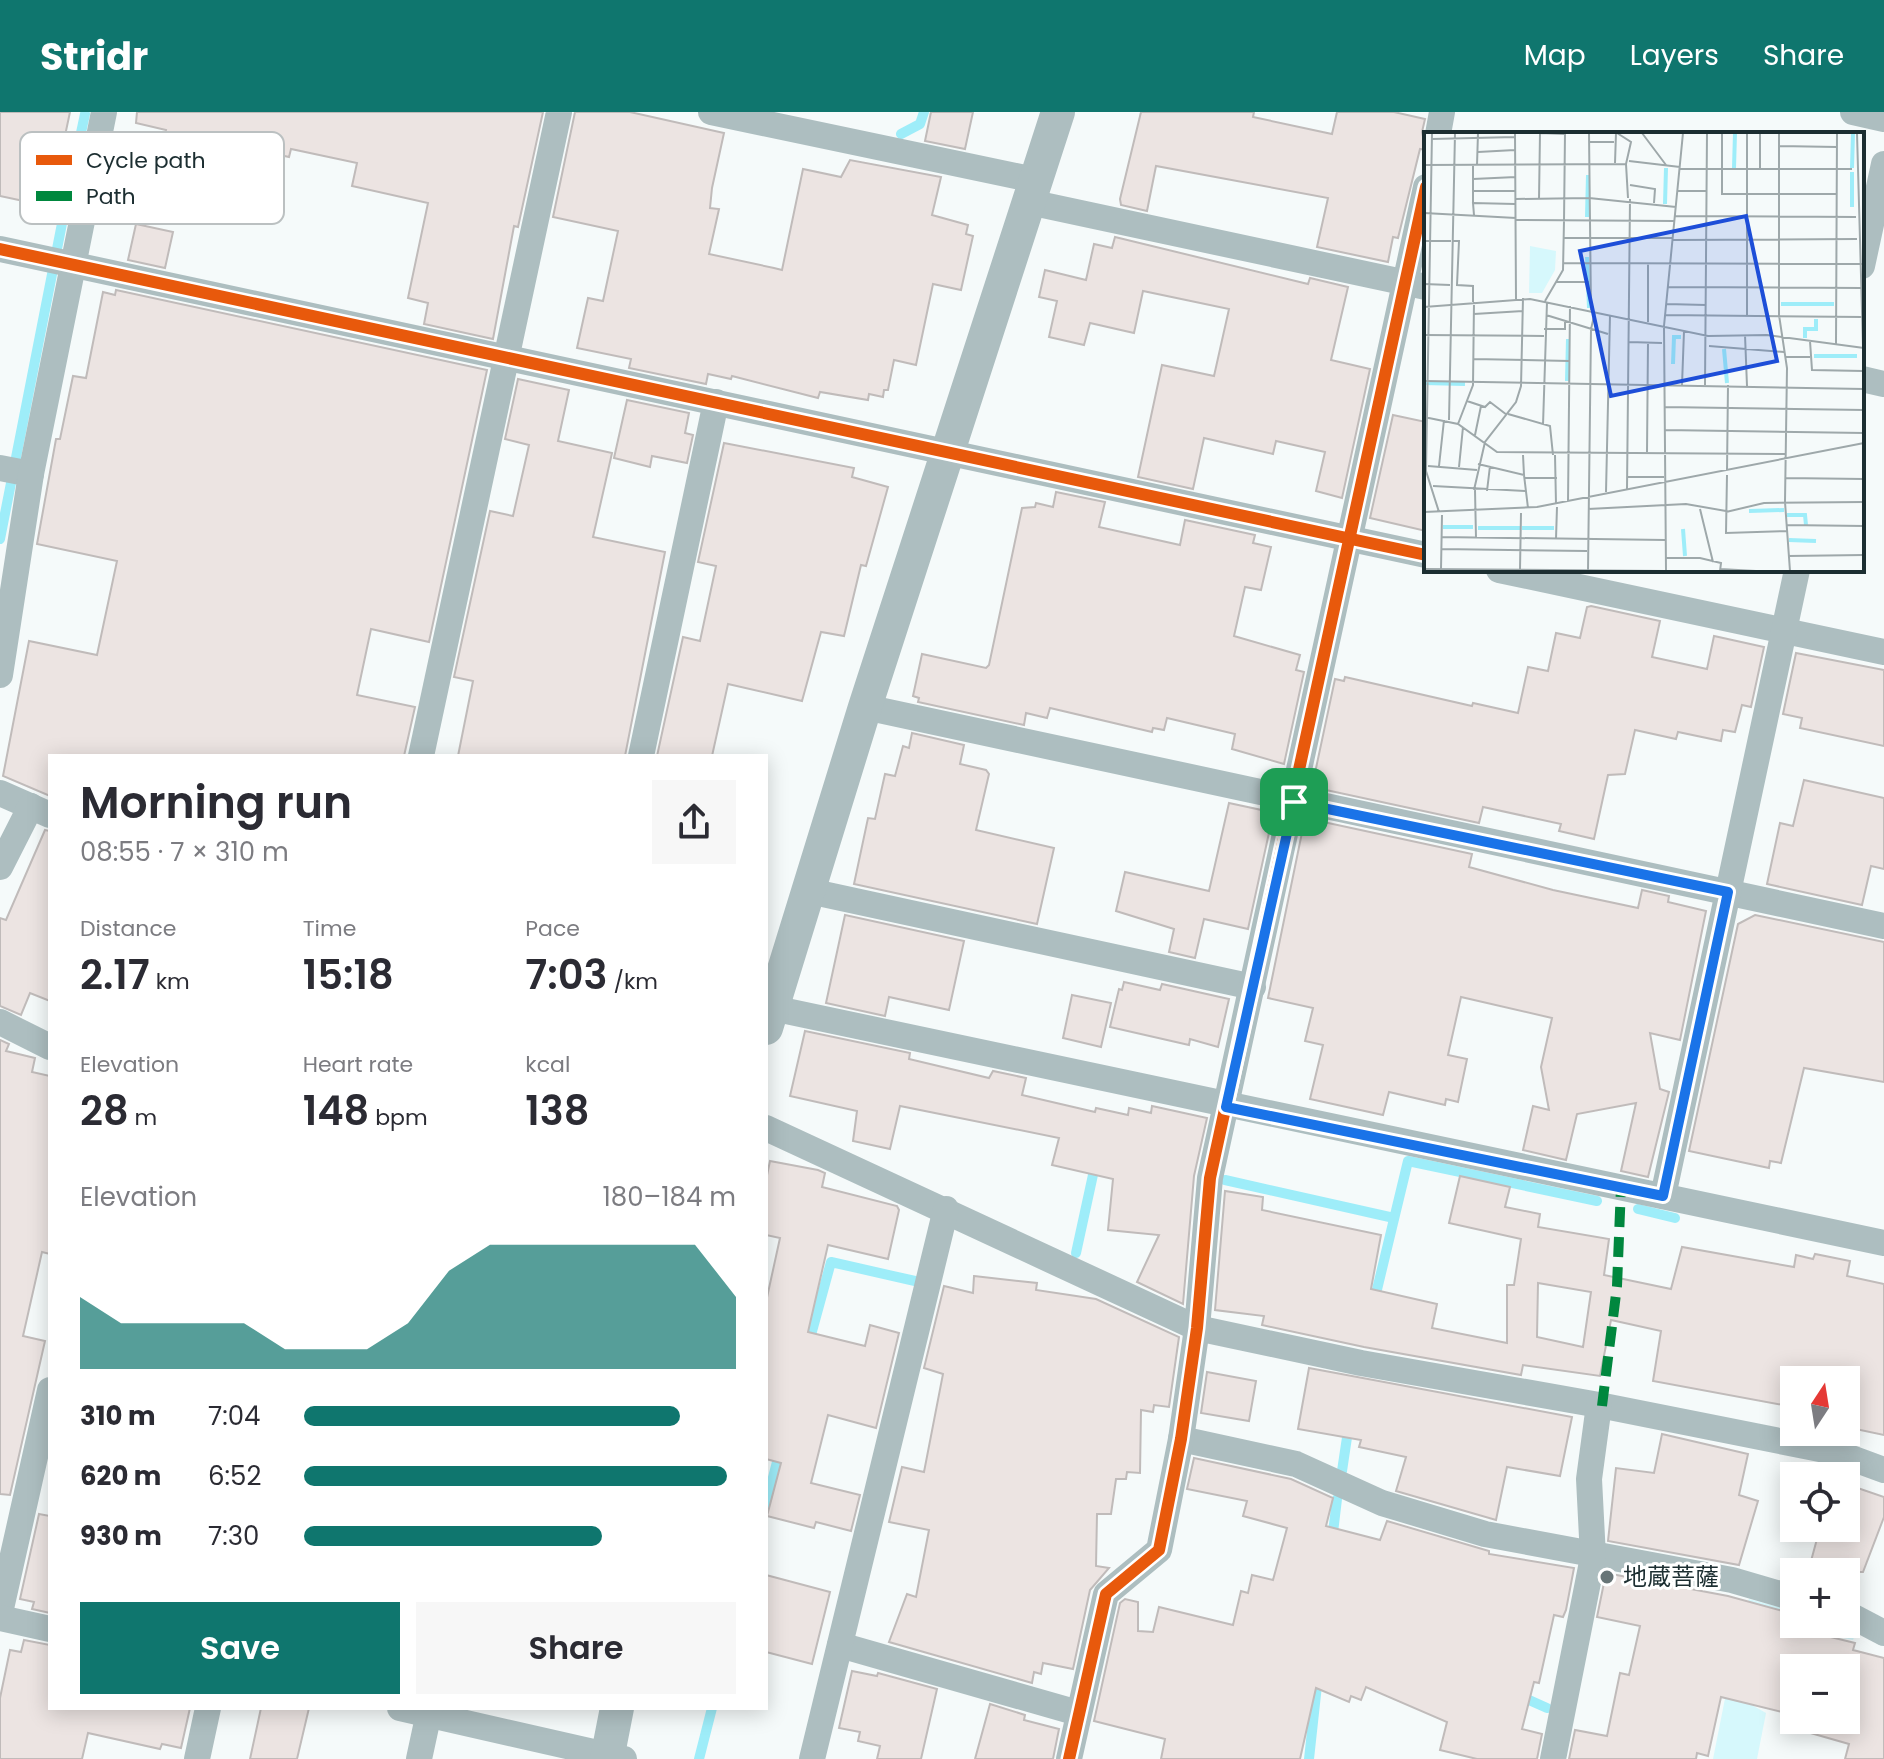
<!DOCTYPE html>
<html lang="en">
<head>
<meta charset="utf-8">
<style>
	body { margin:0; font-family:Poppins,"Noto Sans JP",sans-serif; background:#f7f7f7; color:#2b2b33; height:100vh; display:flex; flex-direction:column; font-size:30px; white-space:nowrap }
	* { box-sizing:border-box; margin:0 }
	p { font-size:26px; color:#7c7c81 }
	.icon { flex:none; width:44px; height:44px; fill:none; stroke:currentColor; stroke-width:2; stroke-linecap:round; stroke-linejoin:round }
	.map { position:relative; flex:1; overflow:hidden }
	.panel { position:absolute; left:48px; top:642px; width:720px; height:956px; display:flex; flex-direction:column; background:#fff; border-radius:0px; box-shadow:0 4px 20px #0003 }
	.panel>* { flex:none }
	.needle { width:52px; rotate:12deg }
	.fabs { position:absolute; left:1780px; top:1254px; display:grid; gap:16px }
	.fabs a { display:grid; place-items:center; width:80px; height:80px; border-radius:0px; background:#fff; box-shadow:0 4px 20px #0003; font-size:40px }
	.pin { position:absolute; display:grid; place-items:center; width:68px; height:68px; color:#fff; margin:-34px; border-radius:16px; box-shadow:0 4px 12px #0006 }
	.round { display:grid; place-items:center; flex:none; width:84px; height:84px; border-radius:0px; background:#f7f7f7 }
	.overview { display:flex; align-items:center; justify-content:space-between; height:136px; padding:0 32px }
	h1 { font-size:44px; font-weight:600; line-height:60px }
	.figures { display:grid; grid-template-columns:repeat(3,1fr); gap:12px; height:136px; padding:8px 32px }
	.figures div { display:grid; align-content:center }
	.figures b { font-size:40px; font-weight:600 }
	.figures small { font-size:22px; font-weight:400 }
	.figures p { font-size:22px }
	.chart { height:224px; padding:16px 32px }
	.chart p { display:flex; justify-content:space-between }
	.chart svg { width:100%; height:144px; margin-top:8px; fill:#0f766e; opacity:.7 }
	.cta { display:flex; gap:16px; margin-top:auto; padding:16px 32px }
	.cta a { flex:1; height:92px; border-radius:0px; background:#0f766e; color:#fff; font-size:32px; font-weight:600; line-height:92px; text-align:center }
	.cta a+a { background:#f7f7f7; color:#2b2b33 }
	ul { padding:0 32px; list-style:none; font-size:26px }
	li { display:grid; grid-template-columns:128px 96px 1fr; align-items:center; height:60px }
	li i { height:20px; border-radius:10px; background:#0f766e }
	header { display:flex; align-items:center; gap:48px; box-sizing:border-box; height:112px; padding:0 40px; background:#0f766e; color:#fff }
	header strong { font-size:38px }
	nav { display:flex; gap:44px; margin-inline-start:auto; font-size:28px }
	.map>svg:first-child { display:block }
	.green { fill:#d6f8fc }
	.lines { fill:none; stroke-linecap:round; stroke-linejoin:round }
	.stream { stroke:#9eedf9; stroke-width:10 }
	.building { fill:#ece4e2; stroke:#c0bbba; stroke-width:2; fill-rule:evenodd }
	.minor { stroke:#adbec0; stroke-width:26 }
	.tertiary { stroke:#adbec0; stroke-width:34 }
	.quiet { stroke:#00873e; stroke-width:10; stroke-dasharray:20 10; stroke-linecap:butt }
	.cycleway-casing { stroke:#fff; stroke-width:17 }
	.cycleway { stroke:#e8590c; stroke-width:12 }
	.route-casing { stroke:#fff; stroke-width:16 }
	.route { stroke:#1a73e8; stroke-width:10 }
	.poi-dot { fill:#687577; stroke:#fff; stroke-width:3 }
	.labels { text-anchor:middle; stroke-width:6; stroke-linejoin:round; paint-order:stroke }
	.poi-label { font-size:24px; fill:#1c2e31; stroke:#fff; text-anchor:start }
	.inset-river { fill:none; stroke:#9eedf9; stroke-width:4 }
	.inset-road { fill:none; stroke:#9ea8aa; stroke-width:2 }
	.view { fill:#1d4ed8; fill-opacity:0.15; stroke:#1d4ed8; stroke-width:4 }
	.inset-edge { fill:none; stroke:#1c2e31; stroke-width:4 }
	.key { fill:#fff; stroke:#bbc0c1; stroke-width:2 }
	.key-label { font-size:22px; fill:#1c2e31 }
</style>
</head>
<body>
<header>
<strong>Stridr</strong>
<nav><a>Map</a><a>Layers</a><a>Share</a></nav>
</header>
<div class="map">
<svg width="1884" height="1647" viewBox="0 0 1884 1647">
	<rect width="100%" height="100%" fill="#f5fafa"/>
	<polygon class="green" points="1749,1487 1794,1499 1794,1512 1842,1512 1857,1516 1853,1528 1772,1509 1750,1592 1766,1601 1757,1647 1713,1647 1741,1506"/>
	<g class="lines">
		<g class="stream">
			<polyline points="901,22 920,12 924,0"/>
			<polyline points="76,44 85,2"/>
			<polyline points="0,427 67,86"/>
			<polyline points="1225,1068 1394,1106"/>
			<polyline points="1638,1097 1675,1106"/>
			<polyline points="1076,1141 1096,1049"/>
			<polyline points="1374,1190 1408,1049 1597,1089"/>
			<polyline points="808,1234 831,1150 915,1169"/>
			<polyline points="1342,1359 1349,1312"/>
			<polyline points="766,1393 780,1338"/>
			<polyline points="1332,1429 1337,1387"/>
			<polyline points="1520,1584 1547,1596"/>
			<polyline points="699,1647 712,1596"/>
			<polyline points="1309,1647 1318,1564"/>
		</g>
	</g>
	<g class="building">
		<polygon points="0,0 70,0 59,52 55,57 42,54 33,91 0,84"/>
		<polygon points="137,0 543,0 518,115 514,114 493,227 424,212 428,191 408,186 428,91 352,74 357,51 291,37 289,45 191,23 183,58 158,53 166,18 136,11"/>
		<polygon points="575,0 630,0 724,21 712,76 710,96 719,97 709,142 774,156 782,158 803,57 841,65 850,48 941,65 932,103 968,113 966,122 973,124 961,178 933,172 916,253 894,248 888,278 884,278 883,285 869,282 868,288 820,280 818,286 732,264 731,267 708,262 706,272 629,256 631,247 577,236 588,186 603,189 618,119 553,105"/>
		<polygon points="931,0 973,0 965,37 925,29"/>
		<polygon points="1141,0 1254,0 1253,5 1332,22 1337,0 1394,0 1425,7 1422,20 1426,38 1420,37 1398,126 1393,125 1388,150 1317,135 1328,86 1156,54 1147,99 1121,93 1120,87"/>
		<polygon points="136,112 173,120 165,156 128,148"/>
		<polygon points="1115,125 1308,172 1310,166 1348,175 1331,248 1370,257 1342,386 1316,379 1325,340 1276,329 1273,342 1204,326 1193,377 1138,365 1162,253 1214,264 1229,197 1143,179 1134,221 1090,211 1084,233 1049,225 1057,189 1039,185 1045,158 1086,168 1094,132 1112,136"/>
		<polygon points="116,178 487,258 429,530 371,517 357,583 415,595 404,644 50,644 50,684 3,664 29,529 97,543 117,449 37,432 56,327 60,327 73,264 86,266 103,180 115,183"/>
		<polygon points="518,267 569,278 558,329 612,341 593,425 665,440 625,644 458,644 473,569 454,565 490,399 513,404 529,333 505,327"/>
		<polygon points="627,288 689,301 685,321 693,323 687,351 652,344 650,355 614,346"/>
		<polygon points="1393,303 1426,310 1426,419 1370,406"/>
		<polygon points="724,331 854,356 852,365 888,375 866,454 861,453 844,524 821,520 802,589 728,572 712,644 657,644 683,525 700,529 716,454 698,450"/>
		<polygon points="1056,380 1105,390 1099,415 1180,433 1185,408 1255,423 1253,431 1271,435 1261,478 1245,475 1234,524 1300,543 1296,558 1304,560 1284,652 1232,637 1235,622 1167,606 1164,618 1153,616 1152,620 1050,596 1047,606 1026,601 1024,613 918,590 919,586 913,584 922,542 986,556 989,553 1022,396 1035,395 1036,391 1053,395"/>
		<polygon points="1591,494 1660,509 1652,545 1707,557 1714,524 1764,535 1751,595 1742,593 1735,620 1723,618 1721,629 1678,620 1676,627 1635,618 1625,662 1608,663 1594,727 1559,719 1561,712 1483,695 1479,711 1312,675 1335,567 1344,569 1345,565 1472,594 1473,591 1518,601 1528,555 1548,559 1556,521 1580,526 1587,495"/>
		<polygon points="1796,541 1884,558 1884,634 1800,616 1802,606 1783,602"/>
		<polygon points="912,621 964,633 960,652 986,658 989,662 976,718 1054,736 1037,812 854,772 868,706 875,707 885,662 895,664 903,634 909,636"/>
		<polygon points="1804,668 1884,686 1884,757 1871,754 1862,793 1767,772 1780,711 1793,714"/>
		<polygon points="1229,691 1266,699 1272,707 1248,817 1204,807 1195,846 1169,840 1174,817 1116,799 1125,760 1209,779"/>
		<polygon points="1305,706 1472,742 1469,755 1553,778 1638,796 1642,778 1669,784 1668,790 1706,799 1680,928 1650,921 1660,977 1669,980 1648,1065 1621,1059 1636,991 1577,1002 1566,1048 1523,1038 1533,994 1549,998 1541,955 1552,906 1461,885 1448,943 1467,947 1458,990 1446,987 1445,993 1389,980 1383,1003 1310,987 1323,933 1305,929 1313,896 1268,886"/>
		<polygon points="45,718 50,719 50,889 30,881 21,903 0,894 0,806 6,808"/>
		<polygon points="845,803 964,829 949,898 889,885 885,904 826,891"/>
		<polygon points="1755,803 1884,830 1884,970 1804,956 1781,1051 1770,1049 1769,1056 1689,1039 1738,812"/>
		<polygon points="1124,870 1160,878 1162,872 1229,887 1218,935 1190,927 1189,933 1110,915 1119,877 1122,878"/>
		<polygon points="1072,883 1111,891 1101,935 1063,926"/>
		<polygon points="805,919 910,941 909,947 989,966 993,959 1026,966 1022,983 1095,1000 1096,996 1128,1003 1129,996 1151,1001 1152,994 1207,1006 1194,1064 1183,1192 1137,1170 1159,1123 1108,1118 1113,1067 1052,1053 1059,1026 900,994 890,1037 853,1029 857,999 790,984"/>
		<polygon points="0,928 9,932 6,939 35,946 32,960 50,964 50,1142 42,1140 23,1224 45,1229 10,1383 0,1382"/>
		<polygon points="770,1049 818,1058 825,1061 822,1075 897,1094 899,1098 888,1147 828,1133 808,1220 865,1234 870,1213 899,1221 876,1316 828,1303 811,1371 860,1383 851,1419 816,1410 814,1416 767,1404 781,1351 766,1347 766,1190 780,1126 766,1123 766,1068"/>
		<path d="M1460,1064L1510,1075L1505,1095L1540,1102L1538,1115L1609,1127L1604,1163L1671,1177L1682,1135L1794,1155L1796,1143L1813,1147L1815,1142L1850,1149L1847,1164L1884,1172V1323L1846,1315L1849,1268H1794V1295L1653,1269L1661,1219L1611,1208L1600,1264L1523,1253L1521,1263L1364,1235L1262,1213L1264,1204L1215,1198L1225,1079L1263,1085L1262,1098L1381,1123L1371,1177L1437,1192L1432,1216L1507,1231V1173H1514L1521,1127L1449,1111ZM1538,1171L1591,1180L1583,1235L1537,1225Z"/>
		<polygon points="974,1164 1037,1171 1036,1178 1096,1187 1179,1225 1169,1295 1154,1293 1153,1300 1141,1298 1140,1361 1127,1360 1126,1367 1116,1367 1111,1402 1097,1402 1096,1454 1109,1456 1090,1478 1073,1557 1043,1551 1041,1562 1034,1560 1032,1571 889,1530 907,1482 916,1485 929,1418 889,1410 902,1355 924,1360 943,1262 924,1256 944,1174 973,1181"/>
		<polygon points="1309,1256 1572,1305 1560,1364 1507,1355 1496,1408 1396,1379 1406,1345 1359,1335 1361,1328 1298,1317"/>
		<polygon points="1207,1260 1256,1269 1249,1309 1201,1301"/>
		<polygon points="1662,1322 1748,1342 1739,1383 1758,1389 1739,1453 1608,1429 1616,1356 1654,1361"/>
		<polygon points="1194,1346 1291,1367 1333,1386 1326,1414 1380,1428 1387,1409 1489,1439 1489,1442 1574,1456 1566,1498 1563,1505 1554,1503 1539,1571 1534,1570 1522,1617 1542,1622 1537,1647 1477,1647 1440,1638 1447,1610 1366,1575 1361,1588 1351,1584 1349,1590 1316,1576 1300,1647 1161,1647 1165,1627 1094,1609 1120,1491 1125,1487 1138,1490 1138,1519 1153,1520 1159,1495 1233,1513 1241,1479 1248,1481 1252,1463 1273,1468 1287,1416 1243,1404 1247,1389 1187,1377"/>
		<polygon points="1846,1372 1884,1385 1884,1405 1863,1460 1808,1460 1820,1416 1846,1416"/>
		<polygon points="39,1402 50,1404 50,1501 32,1497 34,1490 20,1487"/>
		<polygon points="1606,1461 1728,1484 1794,1502 1794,1516 1855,1531 1853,1538 1884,1546 1884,1647 1845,1647 1849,1632 1793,1616 1794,1608 1846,1608 1846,1556 1794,1556 1794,1603 1721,1585 1708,1644 1697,1641 1696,1647 1569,1647 1575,1618 1607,1624 1620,1561 1629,1563 1640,1514 1597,1505"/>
		<polygon points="766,1463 830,1480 812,1552 766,1540"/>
		<polygon points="24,1528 50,1533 50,1596 190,1596 181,1636 162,1632 160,1637 88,1621 82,1647 0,1647 0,1586 10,1538 21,1540"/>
		<polygon points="852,1559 877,1564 878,1561 937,1577 921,1647 877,1647 880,1634 858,1629 860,1620 839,1616"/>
		<polygon points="990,1592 1025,1603 1024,1608 1059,1617 1053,1647 975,1647"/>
		<polygon points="261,1596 309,1596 297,1647 250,1647"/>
	</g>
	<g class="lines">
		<g class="minor">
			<polyline points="711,0 1035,68"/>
			<polyline points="1853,0 1884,7"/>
			<polyline points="1438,22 1442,0"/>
			<polyline points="1029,90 1426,175"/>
			<polyline points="0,137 1426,443"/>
			<polyline points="1862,154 1884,52"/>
			<polyline points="1862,267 1884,272"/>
			<polyline points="0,356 31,362"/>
			<polyline points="1499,458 1884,540"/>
			<polyline points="0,563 31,362 104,0"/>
			<polyline points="865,595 1884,814"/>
			<polyline points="421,644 559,0"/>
			<polyline points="641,644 716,290"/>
			<polyline points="0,681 50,703"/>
			<polyline points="0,755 31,694"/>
			<polyline points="809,779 1253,875"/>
			<polyline points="772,896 1884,1131"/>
			<polyline points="0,910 50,935"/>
			<polyline points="766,1016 1197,1216 1361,1251 1599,1293 1835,1340 1884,1358"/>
			<polyline points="1663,1084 1797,458"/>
			<polyline points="1181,1327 1296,1352 1382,1391 1485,1422 1732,1468 1794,1486"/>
			<polyline points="0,1501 50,1278"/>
			<polyline points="1846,1501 1884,1521"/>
			<polyline points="0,1506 50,1517"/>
			<polyline points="840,1533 1078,1601"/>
			<polyline points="400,1596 624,1647"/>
			<polyline points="197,1647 208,1596"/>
			<polyline points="419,1647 430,1596"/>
			<polyline points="812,1647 946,1097"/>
			<polyline points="1069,1647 1106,1482 1159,1438 1181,1327 1197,1216 1210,1066 1426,75"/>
			<polyline points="1553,1647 1593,1445 1589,1367 1599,1293"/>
		</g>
		<g class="tertiary">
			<polyline points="766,916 865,595 1058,0"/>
			<polyline points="607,1647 617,1596"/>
		</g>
		<polyline class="quiet" points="1602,1294 1617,1174 1621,1075"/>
		<g class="cycleway-casing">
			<g id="cycleway">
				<polyline points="0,137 1426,443"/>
				<polyline points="1069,1647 1106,1482 1159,1438 1181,1327 1197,1216 1210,1066 1426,75"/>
			</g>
		</g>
		<use href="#cycleway" class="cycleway"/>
	</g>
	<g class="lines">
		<g class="route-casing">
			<polygon id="route" points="1294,690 1728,780 1663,1084 1226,995"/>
		</g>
		<use href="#route" class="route"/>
	</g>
	<circle class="poi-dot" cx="1607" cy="1465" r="8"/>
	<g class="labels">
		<g class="poi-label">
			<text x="1623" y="1473">地蔵菩薩</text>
		</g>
	</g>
	<g transform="translate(1424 20)">
		<rect width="440" height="440" fill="#f5fafa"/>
		<path d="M106,114L132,119L131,138L118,161H105Z" fill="#d6f8fc"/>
		<path class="inset-river" d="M310,36L311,1M428,36L429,1M241,72L242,36M428,75V40M163,85L164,43M163,125L165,176M357,172H410M381,206V197H392V187M300,217L303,251M390,224H433M249,232L250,205H257M143,249L144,207M0,251L41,252M325,379L360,378M363,383H381L382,393M19,395H49M54,396H96M98,396H130M259,397L261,424M365,408L392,409"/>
		<path class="inset-road" d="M8,1L2,339L15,380M91,1L92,167M116,1L141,2M165,1L167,178M218,1L242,33M298,1V62H412M336,1V37M355,1V183L363,236L361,370L366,439M433,1L440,250M8,7L91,5M165,10H190M355,14L413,15M54,20L91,18M205,29L256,35M191,31L192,1M202,32L204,66M0,33L202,32L207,10L193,1M53,33L54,1M49,34V71M256,37H428M49,47L92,45M206,53L231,57L230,71M49,59H91M253,59H283M165,66L252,75M92,67L165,66M115,67L116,1M0,81L92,86M50,83L49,71L91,72M251,84L432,85M92,88L250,89M140,89L141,1M139,106H248M248,108L433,107M0,109H27M29,109H35L33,153L49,154V170M140,131L440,132M224,131V190M132,150H165M0,152L26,153M243,155L437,156M121,169L139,138L140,89M242,172L282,173M0,175L106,167L284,204L343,203L440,216M50,182L99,179M122,183L184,202M241,183L438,185M323,183V1M120,197H141V189M0,203L120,204M321,203L323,254M386,209L388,238L439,239M205,210L238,211M412,212L413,1M285,214L360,220M361,225H386M49,227L145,229M0,249L440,257M258,253L260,199M281,253L283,1M43,269L61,275L66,270L83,283M240,275L440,278M84,282L126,294L129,323M0,285L34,292L73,320L361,322M25,288L31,1M34,292L49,253L50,170M119,293L123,170M241,298L440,301M51,303L57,274M223,320L224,210M131,323L132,372M54,332L100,343L99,323M4,334L53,338M15,334L20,288M35,335L39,295M303,339L304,253M100,343L104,376M303,343L302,401L363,399M203,345H240M101,346H133M361,346L440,347M9,354L101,359M203,357L206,67M50,358L61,310L92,270L97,254L99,166M51,358L52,406M63,359L66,334M182,360L186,183M144,370L146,174M164,377L262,372L302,379M276,377L289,430M0,380L113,375L440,311M302,380L340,371L440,370M362,393L440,394M17,405L241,408M132,407L133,375M17,417L163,419M364,424L440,423M241,426H276L297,431L296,439M0,437L242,439M17,437L18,383M96,437L97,381M296,437L332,439M164,439L167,197L171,180M242,439L240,194L259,1"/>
		<path class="view" d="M322,84L353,229L187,264L156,119Z"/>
		<rect width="440" height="440" class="inset-edge"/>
	</g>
	<rect x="20" y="20" width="264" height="92" rx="12" class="key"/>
	<rect x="36" y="43" width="36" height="10" fill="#e8590c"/>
	<rect x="36" y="79" width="36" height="10" fill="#00873e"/>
	<g class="key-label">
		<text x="86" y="56">Cycle path</text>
		<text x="86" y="92">Path</text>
	</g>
</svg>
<div class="fabs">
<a><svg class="needle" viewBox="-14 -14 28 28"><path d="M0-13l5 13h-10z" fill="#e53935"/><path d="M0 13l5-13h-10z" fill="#7c7c81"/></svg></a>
<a><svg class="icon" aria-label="locate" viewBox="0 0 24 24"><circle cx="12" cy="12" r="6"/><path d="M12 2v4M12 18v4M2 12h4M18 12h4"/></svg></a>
<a>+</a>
<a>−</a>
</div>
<div class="pin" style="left:1294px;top:690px;background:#1e9e55"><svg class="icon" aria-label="arrive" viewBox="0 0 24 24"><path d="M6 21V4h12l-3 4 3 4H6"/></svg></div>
<section class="panel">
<div class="overview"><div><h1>Morning run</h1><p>08:55 · 7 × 310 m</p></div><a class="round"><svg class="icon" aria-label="share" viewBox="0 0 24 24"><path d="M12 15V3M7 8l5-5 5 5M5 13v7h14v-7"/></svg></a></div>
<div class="figures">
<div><p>Distance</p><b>2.17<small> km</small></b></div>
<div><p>Time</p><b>15:18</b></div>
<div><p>Pace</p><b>7:03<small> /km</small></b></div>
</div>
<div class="figures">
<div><p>Elevation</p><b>28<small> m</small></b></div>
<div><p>Heart rate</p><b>148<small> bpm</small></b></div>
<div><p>kcal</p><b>138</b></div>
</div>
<div class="chart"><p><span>Elevation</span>180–184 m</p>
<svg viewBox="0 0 160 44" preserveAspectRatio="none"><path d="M0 44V22L10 30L20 30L30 30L40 30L50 38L60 38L70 38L80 30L90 14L100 6L110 6L120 6L130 6L140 6L150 6L160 22V44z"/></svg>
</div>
<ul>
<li><b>310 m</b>7:04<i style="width:87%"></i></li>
<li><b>620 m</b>6:52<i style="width:98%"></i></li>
<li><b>930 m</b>7:30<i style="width:69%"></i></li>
</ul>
<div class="cta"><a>Save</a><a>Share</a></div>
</section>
</div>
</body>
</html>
